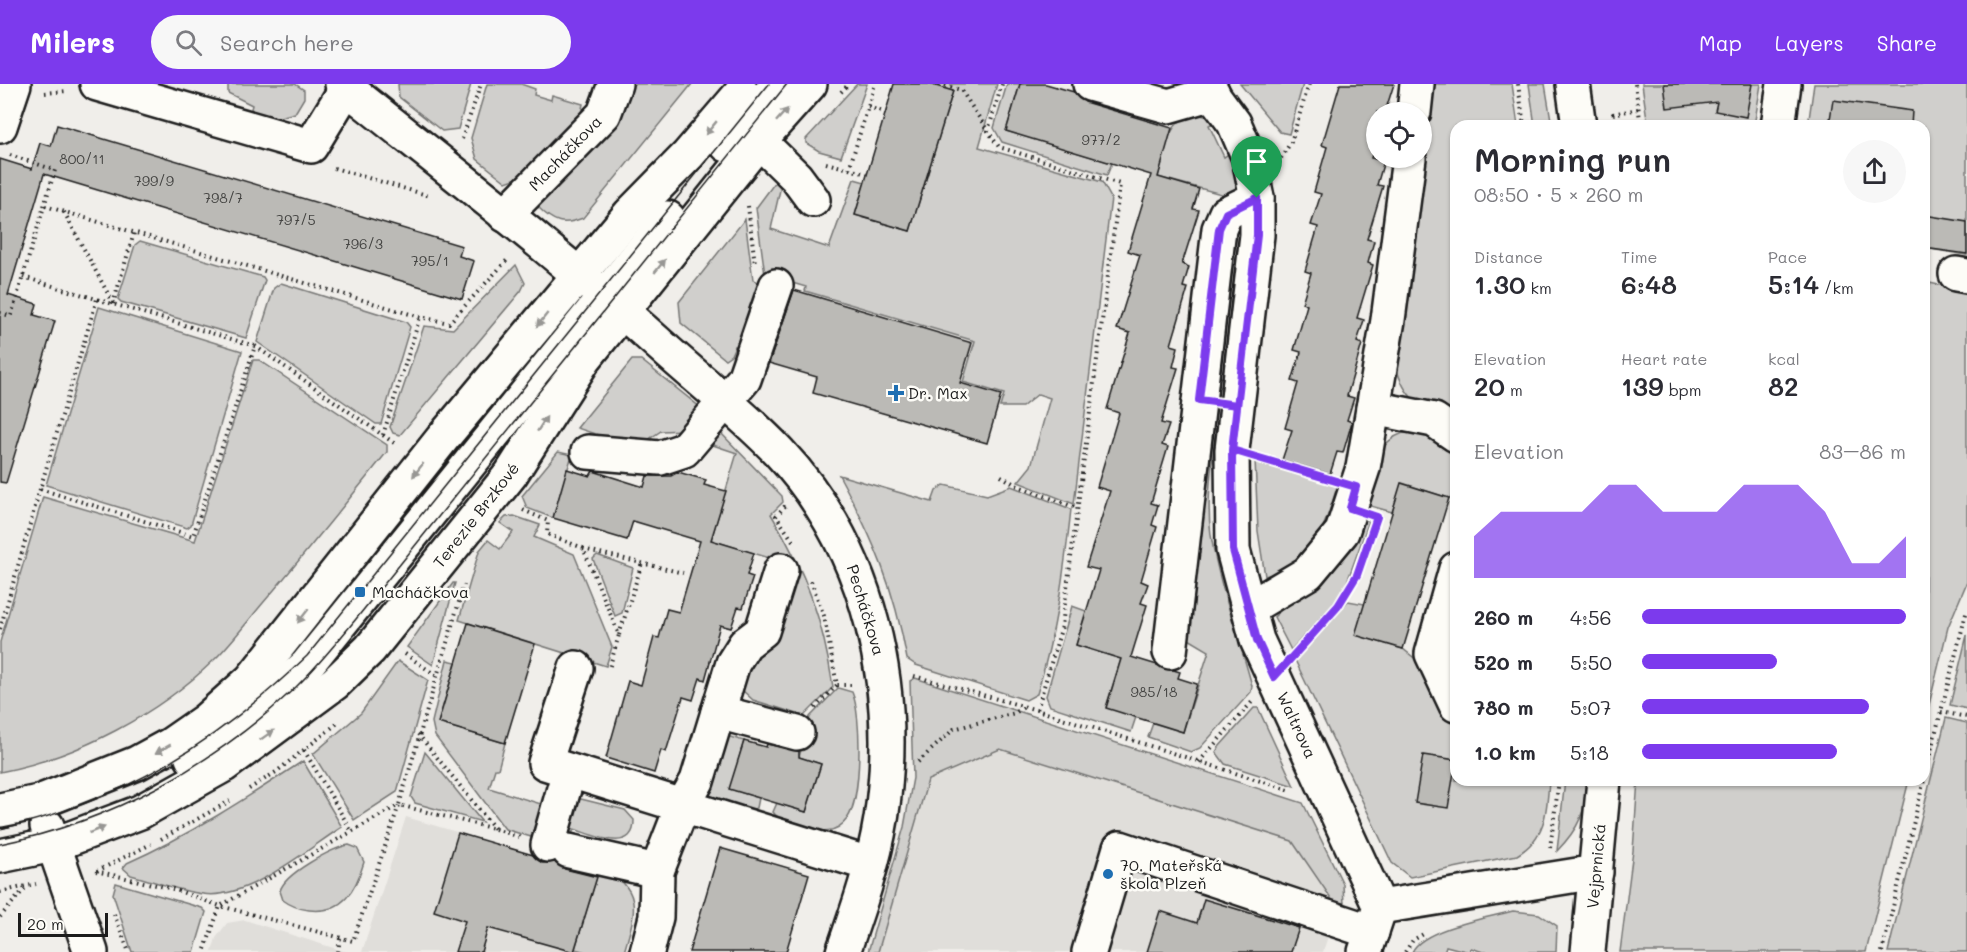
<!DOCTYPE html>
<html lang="en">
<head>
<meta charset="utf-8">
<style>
	body { margin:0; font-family:Mali,sans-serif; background:#f7f7f7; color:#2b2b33; height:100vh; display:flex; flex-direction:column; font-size:22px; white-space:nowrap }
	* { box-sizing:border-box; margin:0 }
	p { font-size:20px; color:#7c7c81 }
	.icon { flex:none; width:33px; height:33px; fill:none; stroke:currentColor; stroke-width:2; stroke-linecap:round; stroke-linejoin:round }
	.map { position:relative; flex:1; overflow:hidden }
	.details { position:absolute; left:1450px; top:36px; width:480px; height:666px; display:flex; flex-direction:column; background:#fff; border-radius:18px; box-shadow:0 2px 4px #0004 }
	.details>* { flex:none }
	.controls { position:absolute; left:1366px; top:18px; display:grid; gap:12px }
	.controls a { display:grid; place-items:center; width:66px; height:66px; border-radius:50%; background:#fff; box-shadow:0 2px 4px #0004; font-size:30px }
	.scale { position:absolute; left:18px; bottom:15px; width:90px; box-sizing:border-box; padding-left:6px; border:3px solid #1c1c1c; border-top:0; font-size:16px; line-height:21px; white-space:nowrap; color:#1c1c1c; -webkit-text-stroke:4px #fdfcf7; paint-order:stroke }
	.pin { position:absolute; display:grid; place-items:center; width:51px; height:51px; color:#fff; margin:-62px -26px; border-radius:50% 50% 50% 0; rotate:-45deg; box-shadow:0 0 6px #0007 }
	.pin .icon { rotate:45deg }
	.round { display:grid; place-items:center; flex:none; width:63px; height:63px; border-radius:32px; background:#f7f7f7 }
	.summary { display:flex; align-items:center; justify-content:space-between; height:102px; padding:0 24px }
	h1 { font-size:33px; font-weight:600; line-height:45px }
	.metrics { display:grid; grid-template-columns:repeat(3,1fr); gap:9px; height:102px; padding:6px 24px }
	.metrics div { display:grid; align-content:center }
	.metrics b { font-size:26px; font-weight:600 }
	.metrics small { font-size:16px; font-weight:400 }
	.metrics p { font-size:16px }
	.chart { height:168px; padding:12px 24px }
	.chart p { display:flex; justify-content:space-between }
	.chart svg { width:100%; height:108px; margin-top:6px; fill:#7c3aed; opacity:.7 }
	ul { padding:0 24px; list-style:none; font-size:20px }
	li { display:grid; grid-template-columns:96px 72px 1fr; align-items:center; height:45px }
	li i { height:15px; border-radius:8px; background:#7c3aed }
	header { display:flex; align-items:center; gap:36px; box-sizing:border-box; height:84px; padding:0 30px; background:#7c3aed; color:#fff }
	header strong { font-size:28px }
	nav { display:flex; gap:33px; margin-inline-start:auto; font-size:21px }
	.search { width:420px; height:54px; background:#f7f7f7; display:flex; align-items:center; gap:15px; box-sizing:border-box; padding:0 21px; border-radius:33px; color:#7c7c81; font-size:22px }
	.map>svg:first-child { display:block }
	.built { fill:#e0deda }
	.green { fill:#d0cfcc; stroke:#767674; stroke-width:1.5 }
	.building { fill:#bbbab6; stroke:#1c1c1c; stroke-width:1.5 }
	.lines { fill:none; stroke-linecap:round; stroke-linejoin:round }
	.minor-casing { stroke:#1c1c1c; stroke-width:38 }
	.major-casing { stroke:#1c1c1c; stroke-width:38 }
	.path { stroke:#1c1c1c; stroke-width:4; stroke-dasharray:1.5 4.5; stroke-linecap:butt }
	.minor { stroke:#fdfcf7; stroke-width:33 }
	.major { stroke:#fdfcf7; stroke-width:33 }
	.tram { stroke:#1c1c1c; stroke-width:1.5 }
	.oneway { fill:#989794 }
	.route-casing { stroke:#fff; stroke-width:12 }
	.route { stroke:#7c3aed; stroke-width:8 }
	.poi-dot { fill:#1f6fb2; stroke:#fdfcf7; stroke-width:2 }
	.labels { text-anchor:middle; stroke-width:5; stroke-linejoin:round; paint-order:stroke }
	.number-label { font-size:14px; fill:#444442 }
	.street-label { font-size:16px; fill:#1c1c1c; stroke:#fdfcf7 }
	.poi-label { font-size:16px; fill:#1c1c1c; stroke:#fdfcf7; text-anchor:start }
</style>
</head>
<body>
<header>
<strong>Milers</strong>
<div class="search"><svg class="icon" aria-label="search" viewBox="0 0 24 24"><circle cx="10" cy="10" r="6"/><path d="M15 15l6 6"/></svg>Search here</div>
<nav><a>Map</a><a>Layers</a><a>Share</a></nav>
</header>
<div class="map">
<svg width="1967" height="868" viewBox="0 0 1967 868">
	<rect width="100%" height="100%" fill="#f0eeea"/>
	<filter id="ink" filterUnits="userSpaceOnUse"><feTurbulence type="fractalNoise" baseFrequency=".0167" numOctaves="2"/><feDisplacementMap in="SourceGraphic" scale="12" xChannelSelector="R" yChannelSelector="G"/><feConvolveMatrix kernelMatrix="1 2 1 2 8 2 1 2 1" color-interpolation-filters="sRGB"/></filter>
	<g filter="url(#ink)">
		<g class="built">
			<polygon points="1000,665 1292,757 1337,823 1323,868 878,868 928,696"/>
			<polygon points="406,733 598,790 576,864 586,868 362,868"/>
			<polygon points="245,836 324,861 347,868 212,868 216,854 227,839"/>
		</g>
		<g class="green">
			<polygon points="228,0 295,0 304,6 304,14 295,29 272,35 250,29 252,21 228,9"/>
			<polygon points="398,0 471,0 458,45 442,47 399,13"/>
			<polygon points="487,0 521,0 535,5 534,11 551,16 552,11 583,20 580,34 520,93 506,98 477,75 471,54"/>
			<path d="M626,0H692L583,134C563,142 554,139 538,123L540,113Z"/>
			<polygon points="857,0 867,0 841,73 819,67 806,59 806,55"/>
			<polygon points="929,0 997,0 979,63 1102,98 1111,114 1074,420 1018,398 1031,382 1050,314 1038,310 1022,323 1000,323 1004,310 963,298 975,257 805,207 806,203 765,191 756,124 779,93 783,93 771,145 829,164 854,95 865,98 855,131 910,147 953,7"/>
			<polygon points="1007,0 1020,0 1006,47 1112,79 1107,91 1002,58 994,44"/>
			<polygon points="1240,0 1303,0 1289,50 1280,48"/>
			<path d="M1430,0H1512L1518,42H1456V338C1419,320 1404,319 1394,275Z"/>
			<polygon points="1529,0 1545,0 1552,42 1535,42"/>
			<polygon points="1642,0 1761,0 1754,42 1648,42"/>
			<polygon points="1814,0 1967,0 1967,171 1925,164 1924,42 1808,42"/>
			<path d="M1193,29L1212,34L1215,38L1209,41L1224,73L1231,68L1241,99L1232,110L1225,111L1158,93C1165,67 1166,39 1193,29Z"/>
			<polygon points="745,135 753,196 763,200 745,265 735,262 731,271 725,275 681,239 679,218"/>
			<polygon points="1234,142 1242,146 1224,294 1213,292"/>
			<polygon points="140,157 263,193 265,196 246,254 121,218 118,215 135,161"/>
			<polygon points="516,181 525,199 521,207 400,351 393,349 390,343 424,242 453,245"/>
			<polygon points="1925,198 1967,207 1967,498 1948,543 1925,637"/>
			<polygon points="281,199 406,238 410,243 381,340 376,340 257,258 274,204"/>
			<polygon points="99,223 242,267 191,441 187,444 46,401"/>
			<path d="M253,276H259L387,361V368C346,419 305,470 263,519C247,538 232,558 215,575C159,630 78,673 0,688V558L43,413L195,457Z"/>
			<polygon points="632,276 641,276 701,324 685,346 661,347 646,357 628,361 577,344"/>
			<path d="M1212,343L1216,345C1212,380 1206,416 1211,451C1219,503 1239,552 1252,602L1251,608L1200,664L1191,668L1148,653L1153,639L1183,648L1209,567L1187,554Z"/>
			<path d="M719,347L782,412L783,418L771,430C806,488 823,536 833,603L804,632L753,616L741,605V596L792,481L711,456L737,369L710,360Z"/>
			<path d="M1403,349C1422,349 1453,355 1456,379C1458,390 1456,402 1456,413L1449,414L1402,399L1392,428L1360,419C1369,394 1374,359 1403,349Z"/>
			<polygon points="558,368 572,371 553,434 527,424 522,412"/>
			<path d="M1255,375L1338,400C1325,442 1314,481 1265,492L1258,447Z"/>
			<path d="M839,391L932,418L936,407L944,401L987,411L1011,402L1071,425C1064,490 1056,547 1037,610L1026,616L916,581L907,575C894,503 874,456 839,391Z"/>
			<polygon points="514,432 540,441 534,453 574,470 612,563 606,582 459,536 479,467 488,456 500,465 513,448 500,439 506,433"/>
			<polygon points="1356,433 1369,437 1346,501 1333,521 1291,566 1274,533 1290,517"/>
			<polygon points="597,471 633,484 622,529 615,532 593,475"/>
			<polygon points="453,499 455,499 433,581 407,563"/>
			<path d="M1348,517L1365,520L1356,551L1403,565L1428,585L1456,646V696H1549C1547,727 1546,754 1517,771L1410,793L1392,779L1294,574Z"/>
			<polygon points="1072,522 1086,527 1076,561 1121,575 1106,623 1136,633 1131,648 1050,622 1046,612"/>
			<polygon points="1967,551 1967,625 1950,621"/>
			<polygon points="447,576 456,578 438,639 505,659 498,685 495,685 489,704 554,724 546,748 534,744 531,753 505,745 435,652 432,638"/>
			<polygon points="398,577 428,596 397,708 354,736 313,670 361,629"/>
			<polygon points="915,594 1303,719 1343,800 1344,821 1337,823 1292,757 1000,665 928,696 878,868 868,868 904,743 913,694 910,597"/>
			<path d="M838,604L852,608C862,631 862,715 847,735C836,750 821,748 806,743C794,740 780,738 773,728L777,719L806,728L821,680L799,673L810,633Z"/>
			<polygon points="1254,624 1258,624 1294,702 1225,680 1216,668 1219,663"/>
			<polygon points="1946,634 1967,639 1967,868 1888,868"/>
			<polygon points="730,653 744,657 730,705 759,714 757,724 750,726 705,712 725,654"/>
			<polygon points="425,668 482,738 415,719 411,713"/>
			<path d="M303,677L342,743C306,766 247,817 203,810C179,807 154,797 131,791L123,784L127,779C190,751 245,715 303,677Z"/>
			<path d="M1565,696H1588C1585,729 1580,743 1557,767Z"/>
			<polygon points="1638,696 1909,696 1866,868 1620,868 1633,767"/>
			<path d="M577,714L625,726L634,736C635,771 593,751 574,745L570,756L560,753Z"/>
			<path d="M349,761L357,764L364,778C356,806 343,830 309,826C299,825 291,822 283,816L280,807C284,790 332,764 349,761Z"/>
			<path d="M600,782C644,805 636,827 624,868H586L575,865Z"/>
			<polygon points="116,799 202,824 206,828 194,868 132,868 113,810"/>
			<path d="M1513,827L1539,830L1557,842L1556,868H1483L1471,864L1469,868L1446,862L1444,868H1412C1422,845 1490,833 1513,827Z"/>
		</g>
		<g class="building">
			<polygon points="894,0 929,0 953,7 910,147 855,131"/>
			<polygon points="1020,0 1046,0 1074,8 1085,18 1172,44 1158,93 1199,105 1193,125 1199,126 1182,180 1189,183 1183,203 1188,204 1171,261 1178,263 1173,283 1178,284 1161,339 1169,341 1162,361 1168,363 1151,419 1158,421 1152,441 1157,443 1141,497 1148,500 1141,519 1147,521 1131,573 1180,588 1178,594 1197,600 1183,648 1106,624 1121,575 1076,561 1099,486 1086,483 1110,407 1097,403 1119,329 1107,325 1130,249 1117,245 1140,171 1128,167 1151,91 1006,47"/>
			<polygon points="1340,0 1394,0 1385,28 1377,28 1377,53 1371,74 1384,77 1377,101 1383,102 1367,155 1374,157 1368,179 1373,181 1357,234 1364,236 1357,258 1362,260 1347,312 1354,314 1347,336 1352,338 1343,369 1337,368 1330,390 1282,376 1292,346 1285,344 1298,299 1292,297 1301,268 1294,266 1307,221 1302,219 1311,189 1305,187 1318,143 1311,141 1321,110 1314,108 1327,63 1322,61"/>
			<polygon points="1664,0 1752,0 1746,33 1715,27 1717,18 1667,24"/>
			<polygon points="1833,16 1912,27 1911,42 1829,42"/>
			<polygon points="57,41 462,162 459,172 474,177 462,215 44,90 8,211 37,220 34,231 55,237 6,399 0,398 0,75 32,85 40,59 51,62"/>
			<polygon points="1924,131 1967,138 1967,170 1924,164"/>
			<polygon points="794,206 972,259 960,299 1001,311 987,359 813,309 817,293 769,279"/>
			<polygon points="567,385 590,392 593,387 644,403 647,392 671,392 678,388 706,396 704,401 726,407 711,456 754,469 747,491 753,493 743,524 738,523 731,544 720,541 705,596 700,594 693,616 683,613 666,668 661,666 654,689 606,674 628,597 641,601 654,553 659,554 667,525 679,528 700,457 633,437 627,456 553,434"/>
			<polygon points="1401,399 1449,414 1403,565 1355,551"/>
			<polygon points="468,539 535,560 505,659 438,639"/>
			<polygon points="744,657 766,663 767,660 799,667 799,673 821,680 806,728 729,705"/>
			<polygon points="1423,671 1456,676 1448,724 1415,719"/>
			<polygon points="458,749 533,771 542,779 555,778 565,785 597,793 574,868 488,844 481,868 455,868 465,837 434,827"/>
			<polygon points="720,764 809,790 786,868 689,868"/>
			<polygon points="1204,815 1299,844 1291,868 1147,868 1160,827 1197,839"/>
		</g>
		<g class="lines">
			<g class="minor-casing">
				<g id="minor">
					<polyline points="97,0 311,62 347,3"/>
					<path d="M342,0C452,88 564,174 668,268C705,301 745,332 779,368C871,466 901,605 881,735C874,779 858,825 843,868"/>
					<polyline points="1090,0 1168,22 1213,9"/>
					<polyline points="1205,0 1234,39 1249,74 1257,114 1257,151 1232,366 1233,466 1257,556 1380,823 1365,868"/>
					<polyline points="1414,28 1417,0"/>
					<polyline points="0,42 14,0"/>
					<polyline points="1778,42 1784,0"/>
					<polyline points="759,57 796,93 813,116"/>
					<polyline points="727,61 778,0"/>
					<polyline points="505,131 604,30 615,0"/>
					<polyline points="1956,190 1967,192"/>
					<polyline points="1373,324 1434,336 1456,351"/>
					<polyline points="588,368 660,374 684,366 744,295 776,202"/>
					<polyline points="1456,485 1432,570 1456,621"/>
					<polyline points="1249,524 1308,489 1342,448 1363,384 1388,236 1409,74"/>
					<polyline points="1170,568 1219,145 1226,129 1257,114"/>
					<polyline points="576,584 545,679 869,780"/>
					<polyline points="718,628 797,649"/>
					<polyline points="192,674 225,652 306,582 668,134"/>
					<polyline points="0,726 39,718 137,679 170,661 206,636 251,596 442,355 579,191 630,130 688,71 742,8"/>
					<polyline points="47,742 91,868"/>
					<polyline points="548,761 569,687"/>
					<polyline points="569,767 657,787"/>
					<polyline points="0,772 53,761 140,728 224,681 335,599 370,565 511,390 585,274 759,57 810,0"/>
					<polyline points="1380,823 1596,788"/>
					<polyline points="647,868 656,833 657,787 682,723 697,697 733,579 745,560 762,547 781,486"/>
					<polyline points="1089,868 1120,764 1372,848"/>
				</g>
			</g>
			<g class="major-casing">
				<g id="major">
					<polyline points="1573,0 1579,42"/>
					<polyline points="1588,868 1604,696"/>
				</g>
			</g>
			<g class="path">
				<polyline points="939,0 961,6 988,47"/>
				<polyline points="1002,0 988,47 999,63 1120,100 1062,542 1037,626"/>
				<polyline points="1518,0 1524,42"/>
				<polyline points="1635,0 1641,42"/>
				<polyline points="841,8 849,0"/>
				<polyline points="45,9 67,7"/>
				<polyline points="868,23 886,29"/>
				<polyline points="1614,42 1613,30 1638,25"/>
				<polyline points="462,55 481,0"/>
				<polyline points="1281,74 1291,58 1309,0"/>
				<polyline points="826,79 849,85 875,0"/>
				<polyline points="334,84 430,112"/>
				<polyline points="849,85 867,90"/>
				<polyline points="45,122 420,233 449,239 509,174"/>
				<polyline points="748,122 755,180"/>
				<polyline points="64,128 113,219"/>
				<polyline points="23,193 113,220 255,262 193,452 40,405 97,215"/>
				<polyline points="113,220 134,149"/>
				<polyline points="0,229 11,232 55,86 10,71"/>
				<polyline points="255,262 397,361"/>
				<polyline points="383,351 420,233"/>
				<polyline points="1262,375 1327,394"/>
				<polyline points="1001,392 1018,402 1077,424"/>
				<polyline points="785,422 776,432 793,457"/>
				<polyline points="523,426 548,437 547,450 583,464 619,551 609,585"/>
				<polyline points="583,465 683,489"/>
				<polyline points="811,497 824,532 837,601 851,601"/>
				<polyline points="0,545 40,405"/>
				<polyline points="619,551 642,479"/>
				<path d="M1297,567C1323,539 1349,513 1362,476"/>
				<polyline points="405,570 437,592"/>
				<polyline points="914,592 1037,626 1292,707"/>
				<polyline points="815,624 837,601"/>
				<polyline points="1941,628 1967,633"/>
				<polyline points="418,650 495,745 399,721 464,501"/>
				<polyline points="304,666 352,748"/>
				<polyline points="918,678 954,645 1015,629 1024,623"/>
				<polyline points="1199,678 1252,618"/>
				<polyline points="1924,694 1967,526"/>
				<polyline points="249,705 276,688 339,638"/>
				<polyline points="495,745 520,753"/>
				<polyline points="161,755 230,717"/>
				<polyline points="1550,764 1559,696"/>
				<polyline points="96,787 173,805 220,822 353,857 399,721 220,822 204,868"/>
				<polyline points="97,787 151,760"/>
				<polyline points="0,808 36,800"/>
				<polyline points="114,830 129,868"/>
				<polyline points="0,833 27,802"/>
				<polyline points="338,868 340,854"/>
				<polyline points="1405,868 1413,856 1425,849"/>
				<polyline points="1882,868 1924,696"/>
			</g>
			<use href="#minor" class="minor"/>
			<use href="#major" class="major"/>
			<g class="tram">
				<path d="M0,745C124,717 216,659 307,572L769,0"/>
				<path d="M0,760C111,738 214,681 296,603C318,582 337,558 356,535L787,0"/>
			</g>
		</g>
		<defs><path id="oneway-solid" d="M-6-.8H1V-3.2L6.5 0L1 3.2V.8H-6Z" transform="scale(1.5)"/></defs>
		<g class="oneway">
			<use href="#oneway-solid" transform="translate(782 31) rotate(-48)"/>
			<use href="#oneway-solid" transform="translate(711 44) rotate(130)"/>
			<use href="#oneway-solid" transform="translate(660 182) rotate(-51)"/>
			<use href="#oneway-solid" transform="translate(542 236) rotate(129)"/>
			<use href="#oneway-solid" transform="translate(542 340) rotate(-57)"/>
			<use href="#oneway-solid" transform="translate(418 386) rotate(128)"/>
			<use href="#oneway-solid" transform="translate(303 532) rotate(128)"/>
			<use href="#oneway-solid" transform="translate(267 651) rotate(-35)"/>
			<use href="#oneway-solid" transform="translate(163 665) rotate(150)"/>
			<use href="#oneway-solid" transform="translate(97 746) rotate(-21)"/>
		</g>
	</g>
	<g class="lines" filter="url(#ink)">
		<g class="route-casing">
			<polyline id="route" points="1257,114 1257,151 1232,366 1233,466 1257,556 1274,593 1338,522 1357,491 1377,433 1350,424 1356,403 1232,366 1237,321 1199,316 1219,145 1226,129 1257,114"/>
		</g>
		<use href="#route" class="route"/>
	</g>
	<g class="poi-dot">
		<path d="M893 300h6v6h6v6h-6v6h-6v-6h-6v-6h6z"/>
		<rect x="354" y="502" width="12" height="12" rx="3"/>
		<circle cx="1108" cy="790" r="6"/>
	</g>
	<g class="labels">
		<g class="number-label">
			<text x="1101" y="61">977/2</text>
			<text x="82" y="80">800/11</text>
			<text x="154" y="102">799/9</text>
			<text x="223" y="119">798/7</text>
			<text x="296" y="141">797/5</text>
			<text x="363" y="165">796/3</text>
			<text x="430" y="182">795/1</text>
			<text x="1154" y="613">985/18</text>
		</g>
		<g class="street-label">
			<text transform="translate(565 69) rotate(-46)" y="6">Macháčkova</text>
			<text transform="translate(476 431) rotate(-52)" y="6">Terezie Brzkové</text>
			<text transform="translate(866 526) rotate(73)" y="6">Pecháčkova</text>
			<text transform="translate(1297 641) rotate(65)" y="6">Waltrova</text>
			<text transform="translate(1596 782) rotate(-85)" y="6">Vejprnická</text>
		</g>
		<g class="poi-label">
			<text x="908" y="315">Dr. Max</text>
			<text x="372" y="514">Macháčkova</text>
			<text x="1120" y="787">70. Mateřská<tspan x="1120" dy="18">škola Plzeň</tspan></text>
		</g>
	</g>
</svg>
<div class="controls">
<a><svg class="icon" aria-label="locate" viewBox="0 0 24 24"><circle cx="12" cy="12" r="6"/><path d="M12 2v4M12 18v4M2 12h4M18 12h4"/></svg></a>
</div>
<div class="scale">20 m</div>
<div class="pin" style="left:1257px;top:114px;background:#1e9e55"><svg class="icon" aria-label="arrive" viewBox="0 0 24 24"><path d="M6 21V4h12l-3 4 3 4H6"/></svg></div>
<section class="details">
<div class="summary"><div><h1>Morning run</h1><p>08:50 · 5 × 260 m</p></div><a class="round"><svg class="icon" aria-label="share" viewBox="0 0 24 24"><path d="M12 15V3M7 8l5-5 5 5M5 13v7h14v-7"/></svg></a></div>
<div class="metrics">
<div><p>Distance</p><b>1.30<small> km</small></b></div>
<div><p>Time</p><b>6:48</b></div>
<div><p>Pace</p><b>5:14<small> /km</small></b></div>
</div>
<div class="metrics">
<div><p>Elevation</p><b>20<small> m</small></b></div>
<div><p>Heart rate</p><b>139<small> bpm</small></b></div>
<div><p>kcal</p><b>82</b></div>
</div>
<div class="chart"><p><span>Elevation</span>83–86 m</p>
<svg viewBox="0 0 160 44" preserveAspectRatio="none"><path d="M0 44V27L10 17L20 17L30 17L40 17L50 6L60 6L70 17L80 17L90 17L100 6L110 6L120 6L130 17L140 38L150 38L160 27V44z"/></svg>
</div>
<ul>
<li><b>260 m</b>4:56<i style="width:100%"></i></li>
<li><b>520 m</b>5:50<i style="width:51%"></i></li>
<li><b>780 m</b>5:07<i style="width:86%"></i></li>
<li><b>1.0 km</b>5:18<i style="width:74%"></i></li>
</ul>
</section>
</div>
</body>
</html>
